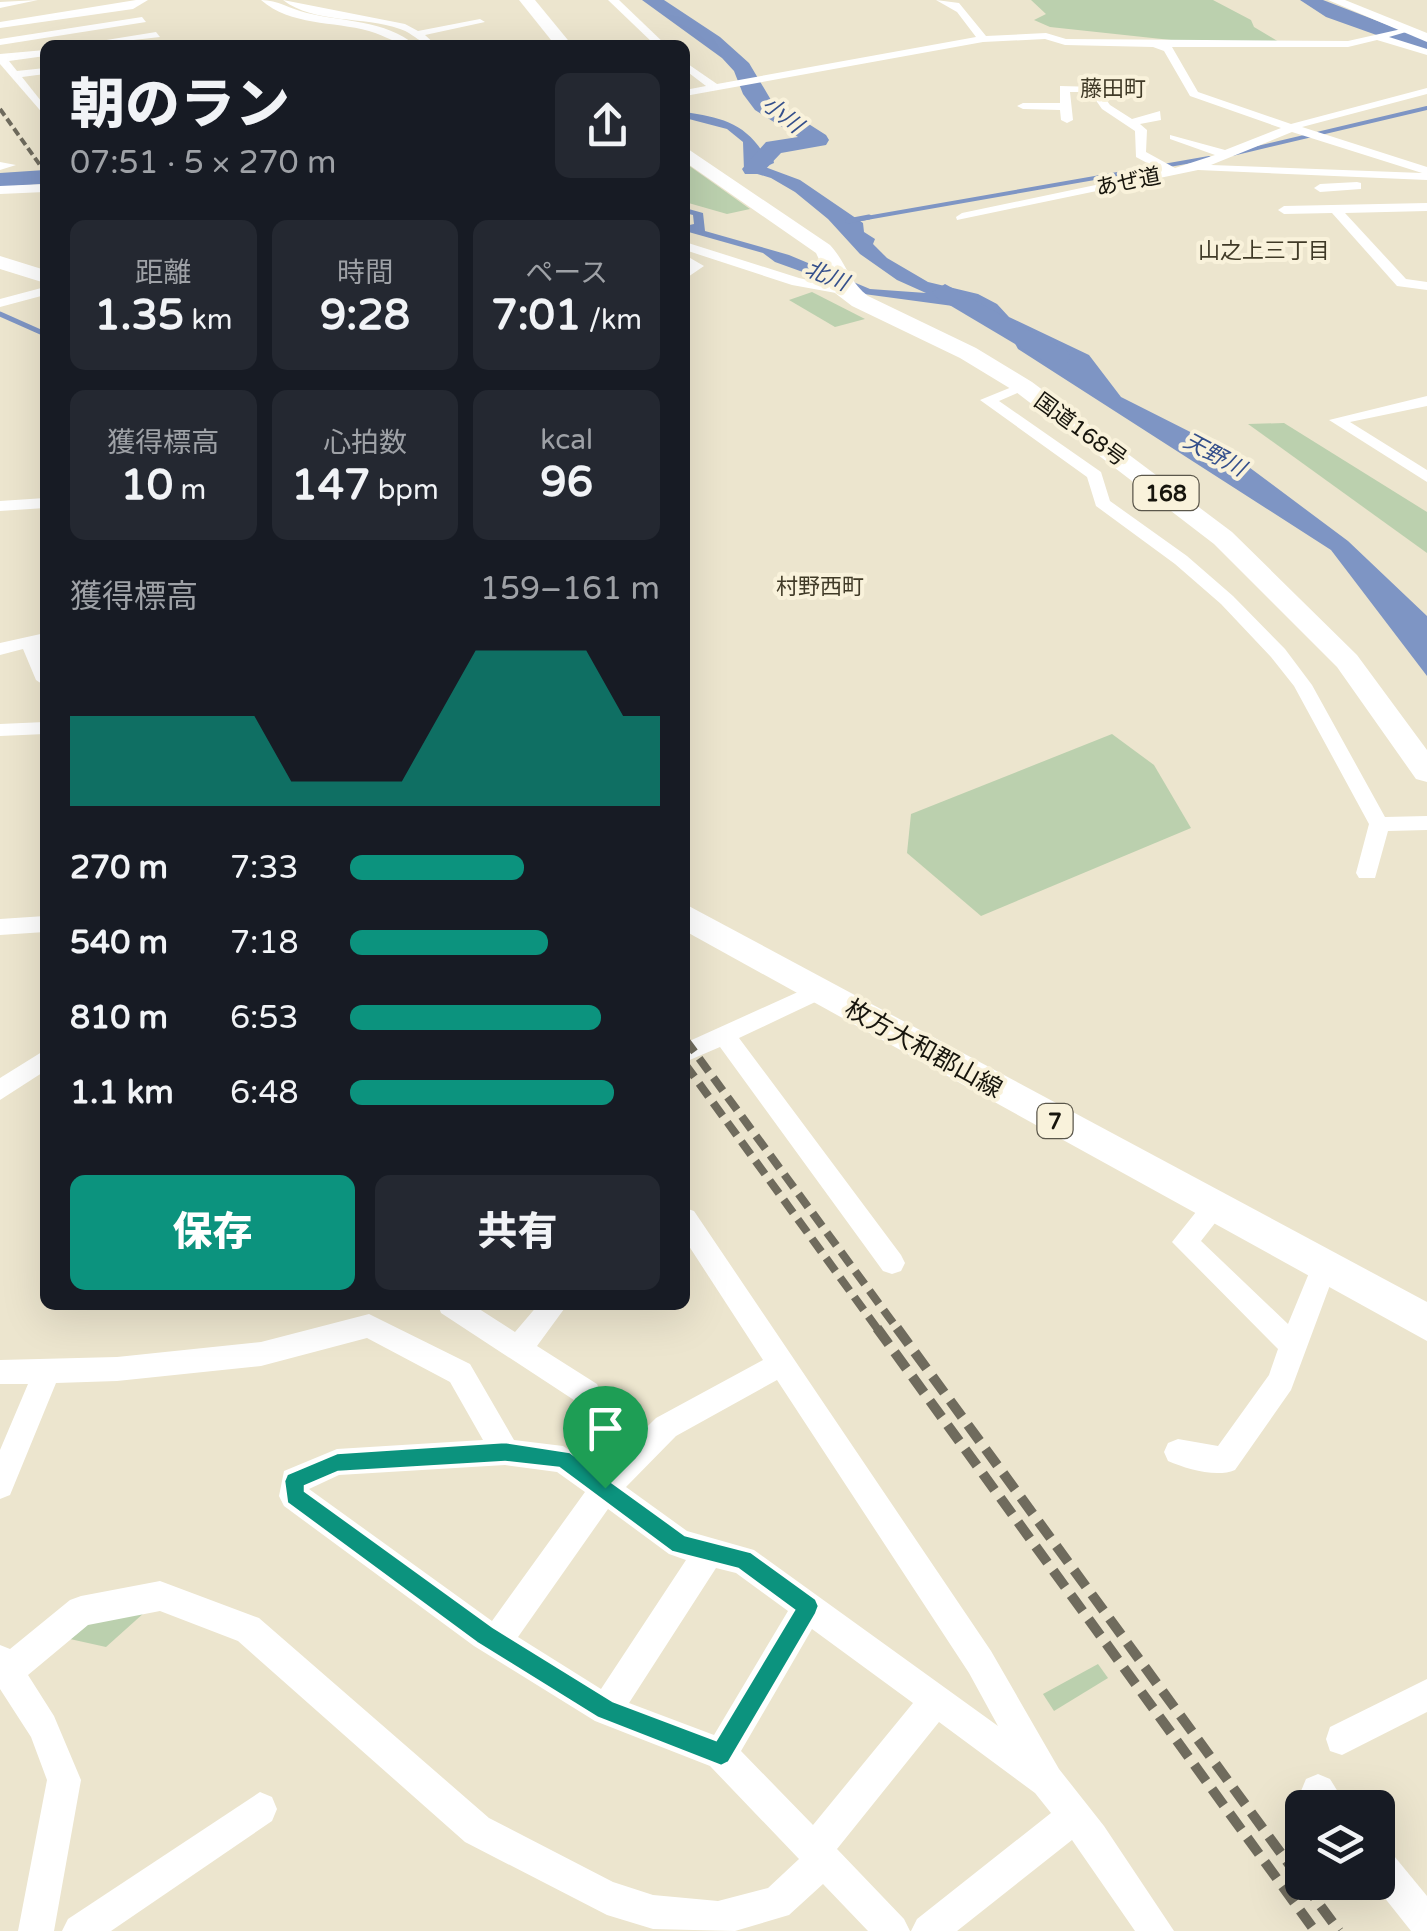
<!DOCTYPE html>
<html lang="ja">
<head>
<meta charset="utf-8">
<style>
	body { margin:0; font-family:"Varela Round","Noto Sans JP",sans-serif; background:#242831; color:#f1f3f6; height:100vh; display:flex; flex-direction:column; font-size:38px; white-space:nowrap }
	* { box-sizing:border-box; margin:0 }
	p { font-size:32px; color:#9ea1a6 }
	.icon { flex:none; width:55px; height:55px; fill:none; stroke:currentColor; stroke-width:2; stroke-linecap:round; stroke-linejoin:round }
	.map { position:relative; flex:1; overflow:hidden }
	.side { position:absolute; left:40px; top:40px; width:650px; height:1270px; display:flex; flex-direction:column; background:#171b24; border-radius:15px; box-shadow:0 10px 40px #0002 }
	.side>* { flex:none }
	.buttons { position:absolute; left:1285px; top:1790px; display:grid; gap:20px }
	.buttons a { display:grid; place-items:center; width:110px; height:110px; border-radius:15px; background:#171b24; box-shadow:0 10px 40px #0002; font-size:50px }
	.pin { position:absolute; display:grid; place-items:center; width:85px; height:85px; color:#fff; margin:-102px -42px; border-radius:50% 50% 50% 0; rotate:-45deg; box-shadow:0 0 10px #0007 }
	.pin .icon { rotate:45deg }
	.round { display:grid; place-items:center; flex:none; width:105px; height:105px; border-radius:15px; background:#242831 }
	.headline { display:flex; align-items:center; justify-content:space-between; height:170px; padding:0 30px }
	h1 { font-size:55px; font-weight:800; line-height:75px }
	.metrics { display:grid; grid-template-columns:repeat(3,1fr); gap:15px; height:170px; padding:10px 30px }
	.metrics div { display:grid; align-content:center; border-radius:15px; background:#242831; text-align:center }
	.metrics b { font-size:42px; font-weight:800 }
	.metrics small { font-size:28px; font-weight:400 }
	.metrics p { font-size:28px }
	.chart { height:280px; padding:20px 30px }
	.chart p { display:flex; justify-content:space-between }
	.chart svg { width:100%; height:180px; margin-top:10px; fill:#0c937e; opacity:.7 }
	.cta { display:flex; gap:20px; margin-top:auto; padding:20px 30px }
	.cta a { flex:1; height:115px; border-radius:15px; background:#0c937e; color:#fff; font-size:40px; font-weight:800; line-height:115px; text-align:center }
	.cta a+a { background:#242831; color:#f1f3f6 }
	ul { padding:0 30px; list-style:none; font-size:32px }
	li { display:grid; grid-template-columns:160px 120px 1fr; align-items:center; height:75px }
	li i { height:25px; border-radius:12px; background:#0c937e }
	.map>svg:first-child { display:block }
	.green { fill:#bbd0ae }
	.water { fill:#7e95c4 }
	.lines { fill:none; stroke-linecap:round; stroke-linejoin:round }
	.stream-far1 { stroke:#7e95c4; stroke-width:4 }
	.stream { stroke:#7e95c4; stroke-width:5 }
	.river { fill:#7e95c4; fill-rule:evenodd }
	.minor { fill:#fff; fill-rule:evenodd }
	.tertiary { fill:#fff; fill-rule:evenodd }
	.primary { fill:#fff; fill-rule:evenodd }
	.trunk { fill:#fff; fill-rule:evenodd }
	.rail-far2 { stroke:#6f6b5d; stroke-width:4; stroke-dasharray:8 4; stroke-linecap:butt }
	.rail-far1 { stroke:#6f6b5d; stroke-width:8; stroke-dasharray:16 8; stroke-linecap:butt }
	.rail { stroke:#6f6b5d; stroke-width:10; stroke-dasharray:20 10; stroke-linecap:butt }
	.route { fill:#0c937e; stroke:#fff; stroke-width:2.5; fill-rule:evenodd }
	.labels { text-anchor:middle; stroke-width:8; stroke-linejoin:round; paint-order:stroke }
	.far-neighbourhood-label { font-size:22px; fill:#403a27; stroke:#f9f2db }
	.far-water-label { font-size:22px; font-style:italic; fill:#344f8b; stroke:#f9f2db }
	.far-street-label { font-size:22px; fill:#17150d; stroke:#f9f2db }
	.shield { fill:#f9f2db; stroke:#5b574b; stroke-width:2.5 }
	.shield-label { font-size:22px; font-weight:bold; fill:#17150d }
	.street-label { font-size:25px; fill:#17150d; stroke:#f9f2db }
</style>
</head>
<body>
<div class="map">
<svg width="1427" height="1931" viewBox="0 0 1427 1931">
	<rect width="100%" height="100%" fill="#ece5ce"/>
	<g class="green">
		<polygon points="1031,0 1213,0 1251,20 1254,27 1279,42 1171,40 1050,27 1034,20 1046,14"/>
		<polygon points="688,165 750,209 727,214 685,202 685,166"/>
		<polygon points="812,292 865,319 835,327 789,300"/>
		<polygon points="1284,423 1427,512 1427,553 1248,424"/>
		<polygon points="1112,734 1154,765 1191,828 981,916 907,853 911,814"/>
		<polygon points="145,1612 106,1647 70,1639 85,1616"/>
		<polygon points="1098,1664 1108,1678 1054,1711 1043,1694"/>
	</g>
	<path class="water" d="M685,112C718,117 743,122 762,151L759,156L768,146H790L777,148L772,154L774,163L765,167L800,180L863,223L864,232L875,239L873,244L887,258L928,282L978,294L997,304L1009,317L1089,355L1121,397L1226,450L1348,541L1427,616V676L1331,550L1018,349L1004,323L953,306L864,294L775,262L763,253L685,231V226L694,224L693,215L685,213V208L703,213L705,231L789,255L870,289L926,293L897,280L860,254L828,219L795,192L771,178L744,170L743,142L727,129L685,118Z"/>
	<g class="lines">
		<g class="stream-far1">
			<polyline points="1232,154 1427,108"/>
			<polyline points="855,220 1209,158"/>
		</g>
		<g class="stream">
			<polyline points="848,221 869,217"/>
			<polyline points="0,314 45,334"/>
		</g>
		<g class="river">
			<polygon points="642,0 664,0 720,37 749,63 771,100 826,135 829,140 826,145 781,153 761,174 745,174 742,169 766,142 798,137 755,110 743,94 734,71 722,58"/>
			<polygon points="1300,0 1323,0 1427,40 1427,53 1326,17"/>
			<polygon points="45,170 45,184 0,187 0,173"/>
			<polygon points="945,284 1067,351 1071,357 1067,363 1047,363 936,297 932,292"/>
		</g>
		<g class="minor">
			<polygon points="38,0 0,8 0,2"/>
			<polygon points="136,0 148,0 133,9 0,28 0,22"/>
			<path d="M283,0L405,24L418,31L480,19L485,22L425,35L436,45C420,45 415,34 400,29C364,16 314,24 283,0Z"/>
			<polygon points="608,0 619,0 666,45 655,45"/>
			<path d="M936,0L959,3L986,36L1046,33L1066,39L1348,41L1406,28V32L1389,37L1427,49V55L1377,40L1348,47H1172L1198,92L1291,124L1427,88V94L1302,127L1427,167V180L1198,170L957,220L956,217L962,213L1162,171L1136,157L1135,131L1102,109L1090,92H1070L1073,120L1067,123L1061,120L1060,110L1023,109L1017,106L1023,103H1060V86L1097,87L1110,105L1132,119L1160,111L1161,120L1140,124L1147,130L1146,152L1175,168L1215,155L1170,139V135L1225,150L1281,128L1190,96L1164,51L1153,47L1065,45L1045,39L983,42L685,96V90L706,86L685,70V62L717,84L976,37L957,12ZM1292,132L1422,173L1211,165Z"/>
			<polygon points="142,17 146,22 0,45 0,39"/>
			<polygon points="156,32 160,37 89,45 94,42"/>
			<polygon points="45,50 45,56 9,61 17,71 45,68 45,74 22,77 45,106 45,116 0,64 0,54"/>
			<polygon points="0,162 16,165 0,170"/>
			<polygon points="1357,182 1361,183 1361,189 1320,192 1314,188 1320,184"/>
			<polygon points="45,184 45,192 0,194 0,186"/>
			<polygon points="1427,203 1427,211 1345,213 1406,279 1427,282 1427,290 1397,286 1332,213 1284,214 1278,210 1284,206"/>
			<polygon points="685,242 799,278 854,291 847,295 792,285 685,250"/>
			<polygon points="685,255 704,266 685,279 688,266"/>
			<polygon points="45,287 45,295 0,307 0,299"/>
			<polygon points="1019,384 1031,387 999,401 1101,472 1110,501 1187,556 1233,596 1285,649 1312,685 1385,817 1427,816 1427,830 1388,831 1375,878 1359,878 1356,873 1369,824 1294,686 1271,657 1221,604 1175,564 1096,506 1087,477 980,400"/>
			<polygon points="1427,396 1427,406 1350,422 1427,470 1427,482 1329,420"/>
			<polygon points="45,498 45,508 0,511 0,501"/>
			<polygon points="45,633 45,643 40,645 45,657 45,686 36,680 23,649 0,655 0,643"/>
			<polygon points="45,722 45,734 0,736 0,724"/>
			<polygon points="45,916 45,932 0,935 0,919"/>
			<polygon points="820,982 831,990 828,996 739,1038 901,1255 905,1263 901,1271 892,1274 883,1271 720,1047 685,1062 685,1043"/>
			<polygon points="45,1050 45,1071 0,1100 0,1078"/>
			<path d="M1213,1198L1222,1202L1226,1209L1201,1241L1288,1324L1314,1261L1323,1258L1332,1261L1336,1269L1291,1390L1235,1470C1216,1478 1187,1469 1168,1461L1164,1452L1168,1443L1178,1439L1218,1446L1269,1375L1278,1349L1172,1242L1204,1202Z"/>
			<path d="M685,1208L694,1211L991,1651L1059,1769L1104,1826L1174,1931H1135L1072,1840L957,1931H911L917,1919L1051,1813L1035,1793L939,1722L837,1849L904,1919L910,1931H868L823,1884L789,1915L735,1931L653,1929L607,1915L465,1842L238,1641L160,1611L88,1625L28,1675L54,1716L81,1780L54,1931H18L47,1780L31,1737L0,1689V1645L10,1649L70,1600L81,1596L160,1581L259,1618L489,1818L613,1882L653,1895L718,1901L768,1888L799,1859L710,1766L595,1721L474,1646L284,1506L279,1496L284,1471L337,1449L483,1440L450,1382L367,1338L261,1366L117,1381L56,1383L10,1495L0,1499V1450L28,1384H0V1360L117,1357L261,1342L369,1314L470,1364L514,1440L563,1446L602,1471L656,1418L763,1360L685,1240ZM777,1380L969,1673L998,1726L754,1550L687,1531L626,1487L676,1436ZM505,1465L557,1472L585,1492L492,1621L309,1489L339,1475ZM608,1509L669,1554L686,1560L601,1689L518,1637ZM716,1568L736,1573L788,1611L714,1735L629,1703ZM812,1629L913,1703L813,1825L741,1751Z"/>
			<polygon points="438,1305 473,1305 515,1332 538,1305 567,1305 537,1346 597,1384 601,1393 597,1402 587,1406 577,1402 441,1313"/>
			<polygon points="1427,1679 1427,1712 1342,1755 1330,1751 1326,1739 1330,1727"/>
			<polygon points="1318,1774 1330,1779 1348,1808 1310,1808 1301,1791 1306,1779"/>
			<polygon points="260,1792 272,1797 277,1809 272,1821 111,1931 62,1931 68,1919"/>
			<polygon points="1378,1846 1390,1851 1427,1896 1427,1931 1411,1931 1372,1882 1378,1882"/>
		</g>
		<g class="tertiary">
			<path d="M261,0C278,0 290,9 307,13C344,22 385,20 415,45C398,45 386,36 369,31C333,21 291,26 261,0Z"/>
			<polygon points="1328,0 1345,0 1427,33 1427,42"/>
		</g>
		<g class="primary">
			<polygon points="0,256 45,270 45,283 0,269"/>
			<polygon points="685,904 1427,1302 1427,1341 685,931"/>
		</g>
		<g class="trunk">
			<polygon points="519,0 535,0 572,45 555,45"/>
			<path d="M685,147L830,245C846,262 849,282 868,296L976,348L1032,382L1232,532L1357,655L1427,750V782L1416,779L1337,667L1214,544L1016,392L960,358L852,306L835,293L816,253L685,162Z"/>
		</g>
		<polyline class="rail-far2" points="0,109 45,172"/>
		<g class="rail-far1">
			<polyline points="685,1039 899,1331"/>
			<polyline points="685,1064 879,1331"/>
		</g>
		<g class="rail">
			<polyline points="877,1328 1315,1931"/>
			<polyline points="897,1328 1302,1882"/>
			<polyline points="1303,1882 1339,1931"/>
		</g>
	</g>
	<path class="route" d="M505,1442L570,1452L685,1535L751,1552L816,1599L819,1606L816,1614L729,1762L721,1766L598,1718L477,1643L287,1503L284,1481L287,1474L337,1453ZM505,1462L559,1468L672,1552L738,1569L794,1610L716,1740L613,1701L493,1627L305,1491V1486L338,1472Z"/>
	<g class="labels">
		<g class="far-neighbourhood-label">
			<text x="1113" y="96">藤田町</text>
			<text x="1264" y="258">山之上三丁目</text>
			<text x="820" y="594">村野西町</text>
		</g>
		<g class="far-water-label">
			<text transform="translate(783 114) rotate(38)" y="8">小川</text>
			<text transform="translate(827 275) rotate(22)" y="8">北川</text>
			<text transform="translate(1215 454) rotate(28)" y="8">天野川</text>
		</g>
		<g class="far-street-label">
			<text transform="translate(1128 181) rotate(-11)" y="8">あぜ道</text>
			<text transform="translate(1081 429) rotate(36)" y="8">国道168号</text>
		</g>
		<g class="shield">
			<rect x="1133.5" y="476" width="65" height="34" rx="8"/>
			<rect x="1037.5" y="1104" width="35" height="34" rx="8"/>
		</g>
		<g class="shield-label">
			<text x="1166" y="501">168</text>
			<text x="1055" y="1129">7</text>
		</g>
		<g class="street-label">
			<text transform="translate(924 1048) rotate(29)" y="9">枚方大和郡山線</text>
		</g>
	</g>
</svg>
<div class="buttons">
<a><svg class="icon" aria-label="layers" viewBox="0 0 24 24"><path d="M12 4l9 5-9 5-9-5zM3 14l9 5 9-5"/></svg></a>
</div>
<div class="pin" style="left:605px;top:1488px;background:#1e9e55"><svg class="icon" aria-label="arrive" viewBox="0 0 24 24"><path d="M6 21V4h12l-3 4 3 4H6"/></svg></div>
<section class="side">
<div class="headline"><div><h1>朝のラン</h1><p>07:51 · 5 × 270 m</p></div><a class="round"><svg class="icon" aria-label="share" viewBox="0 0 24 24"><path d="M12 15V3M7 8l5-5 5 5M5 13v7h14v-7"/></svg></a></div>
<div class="metrics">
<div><p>距離</p><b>1.35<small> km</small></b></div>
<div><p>時間</p><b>9:28</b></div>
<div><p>ペース</p><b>7:01<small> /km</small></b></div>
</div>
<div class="metrics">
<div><p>獲得標高</p><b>10<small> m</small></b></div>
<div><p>心拍数</p><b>147<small> bpm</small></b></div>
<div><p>kcal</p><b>96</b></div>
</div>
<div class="chart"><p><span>獲得標高</span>159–161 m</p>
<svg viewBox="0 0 160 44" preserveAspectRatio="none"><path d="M0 44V22L10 22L20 22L30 22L40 22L50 22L60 38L70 38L80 38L90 38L100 22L110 6L120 6L130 6L140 6L150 22L160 22V44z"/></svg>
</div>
<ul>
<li><b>270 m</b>7:33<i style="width:56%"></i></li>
<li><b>540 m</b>7:18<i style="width:64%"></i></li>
<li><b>810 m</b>6:53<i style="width:81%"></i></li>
<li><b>1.1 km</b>6:48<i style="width:85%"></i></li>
</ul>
<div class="cta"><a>保存</a><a>共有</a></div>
</section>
</div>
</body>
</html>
